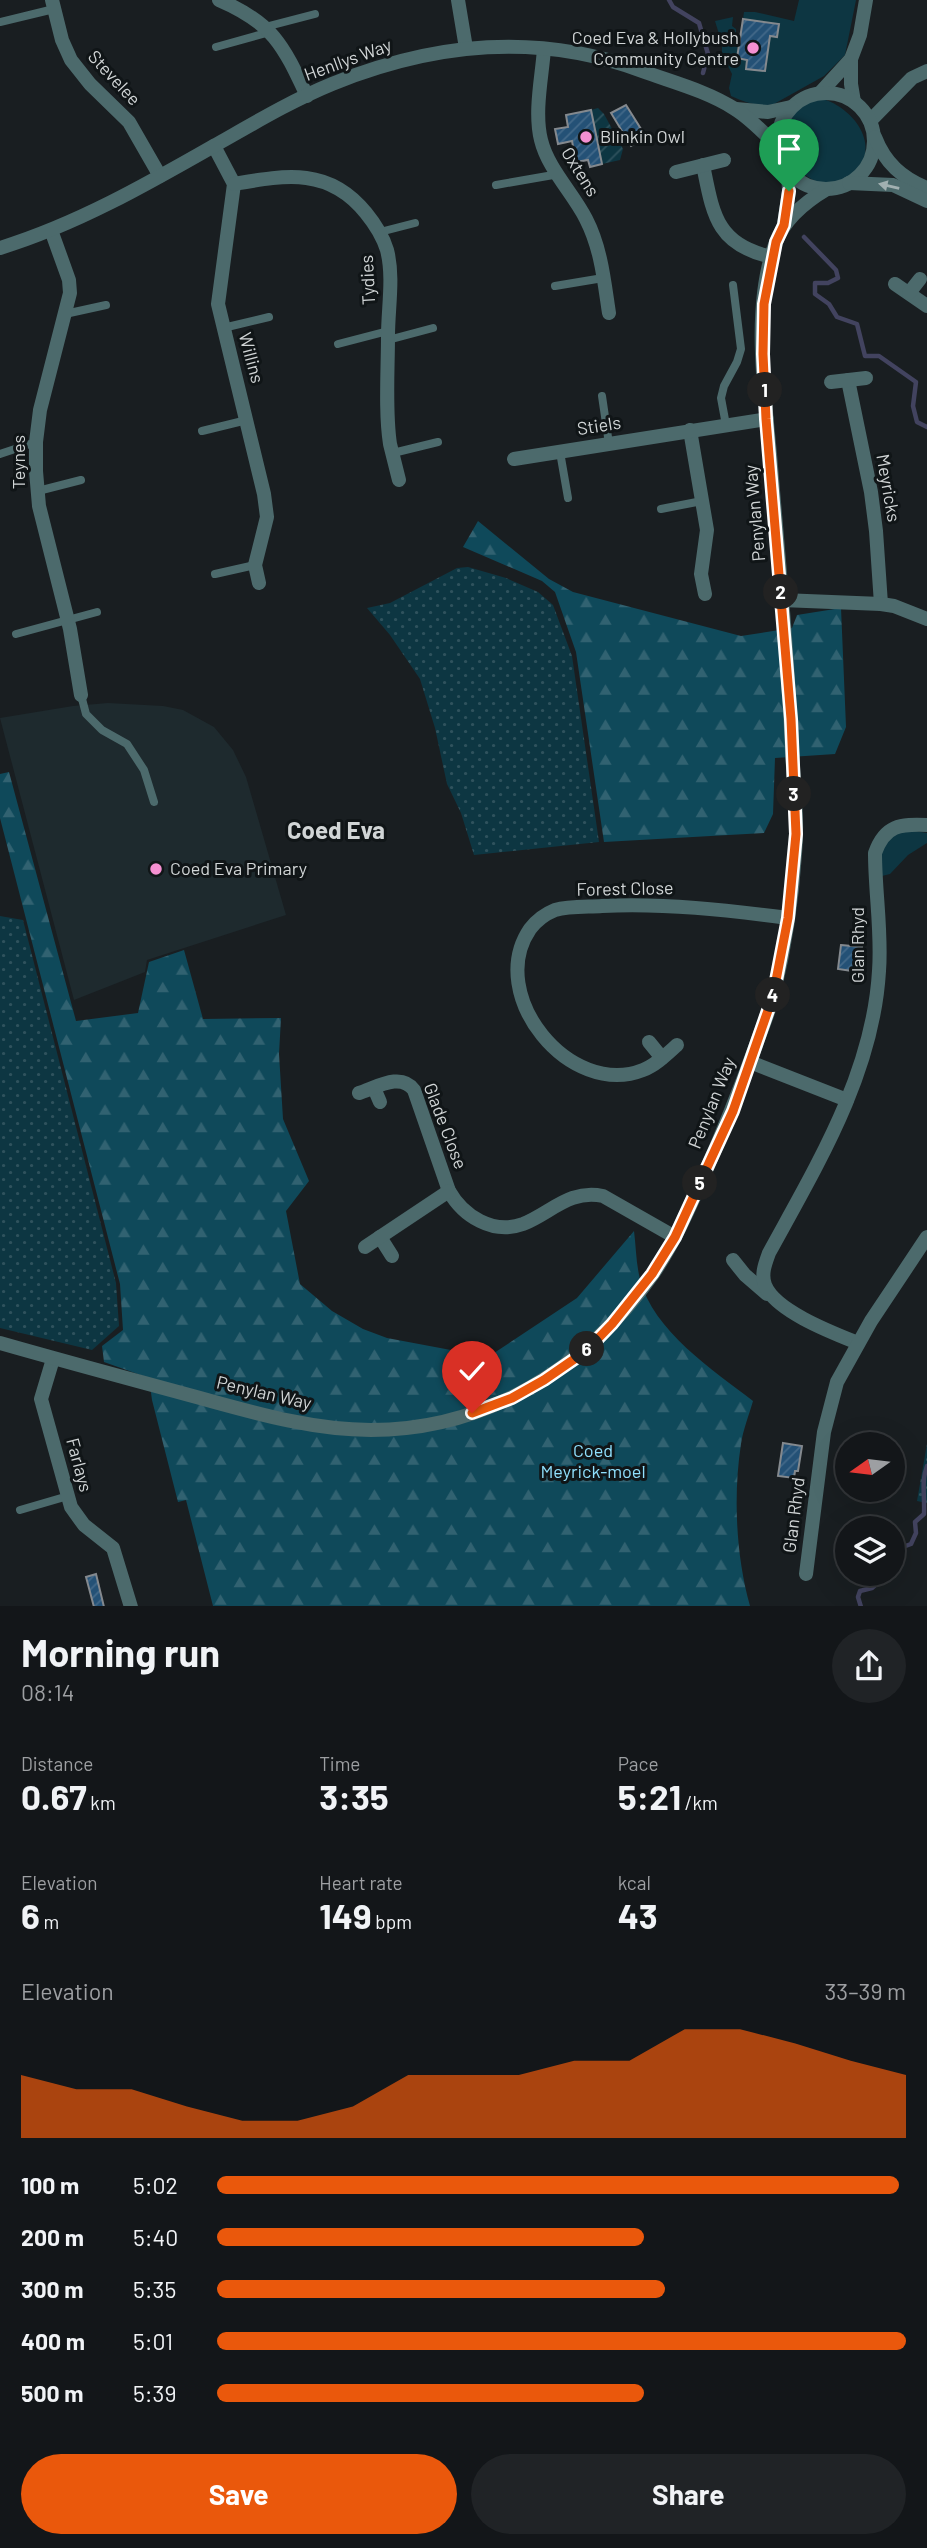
<!DOCTYPE html>
<html lang="en">
<head>
<meta charset="utf-8">
<style>
	body { margin:0; font-family:Barlow,sans-serif; background:#202326; color:#f1f3f6; height:100vh; display:flex; flex-direction:column; font-size:26px; white-space:nowrap }
	* { box-sizing:border-box; margin:0 }
	p { font-size:23px; color:#9d9fa2 }
	.icon { flex:none; width:38px; height:38px; fill:none; stroke:currentColor; stroke-width:2; stroke-linecap:round; stroke-linejoin:round }
	.map { position:relative; height:1606px; overflow:hidden }
	.panel { display:flex; flex-direction:column; background:#131619; flex:1 }
	.panel>* { flex:none }
	.needle { width:46px; rotate:256deg }
	.buttons { position:absolute; left:835px; top:1432px; display:grid; gap:14px }
	.buttons a { display:grid; place-items:center; width:70px; height:70px; border-radius:50%; background:#131619; box-shadow:0 7px 28px #0002,0 0 0 2px #323538; font-size:35px }
	.pin { position:absolute; display:grid; place-items:center; width:60px; height:60px; color:#fff; margin:-72px -30px; border-radius:50% 50% 50% 0; rotate:-45deg; box-shadow:0 0 7px #0007 }
	.pin .icon { rotate:45deg }
	.km { position:absolute; width:35px; height:35px; margin:-18px; border-radius:50%; background:#222; color:#fff; font-size:19px; line-height:35px; text-align:center }
	.round { display:grid; place-items:center; flex:none; width:74px; height:74px; border-radius:37px; background:#202326 }
	.headline { display:flex; align-items:center; justify-content:space-between; height:119px; padding:0 21px }
	h1 { font-size:38px; font-weight:700; line-height:52px }
	.stats { display:grid; grid-template-columns:repeat(3,1fr); gap:10px; height:119px; padding:7px 21px }
	.stats div { display:grid; align-content:center }
	.stats b { font-size:35px; font-weight:700 }
	.stats small { font-size:19px; font-weight:400 }
	.stats p { font-size:19px }
	.chart { height:196px; padding:14px 21px }
	.chart p { display:flex; justify-content:space-between }
	.chart svg { width:100%; height:126px; margin-top:7px; fill:#ea580c; opacity:.7 }
	.button { display:flex; gap:14px; margin-top:auto; padding:14px 21px }
	.button a { flex:1; height:80px; border-radius:42px; background:#ea580c; color:#fff; font-size:28px; font-weight:700; line-height:80px; text-align:center }
	.button a+a { background:#202326; color:#f1f3f6 }
	ul { padding:0 21px; list-style:none; font-size:23px }
	li { display:grid; grid-template-columns:112px 84px 1fr; align-items:center; height:52px }
	li i { height:18px; border-radius:9px; background:#ea580c }
	.map>svg:first-child { display:block }
	.built { fill:#1e2a2e }
	.grass { fill:#0d3642 }
	.forest { fill:url(#forest-firs) }
	.park { fill:url(#park-dots) }
	.garden { fill:url(#garden-furrows) }
	.lines { fill:none; stroke-linecap:round; stroke-linejoin:round }
	.stream { stroke:#42435f; stroke-width:4.5 }
	.building { fill:url(#building-hatch); stroke:#84898e; stroke-width:2 }
	.service { stroke:#4c6a6c; stroke-width:8 }
	.minor { stroke:#4c6a6c; stroke-width:14 }
	.tertiary { stroke:#4c6a6c; stroke-width:14 }
	.oneway { fill:#a2b0b1 }
	.route-casing { stroke:#fff; stroke-width:14 }
	.route { stroke:#ea580c; stroke-width:9 }
	.poi-dot { fill:#f590d1; stroke:#101517; stroke-width:2.5 }
	.labels { text-anchor:middle; stroke-width:6; stroke-linejoin:round; paint-order:stroke }
	.poi-label { font-size:18px; fill:#d1d5d6; stroke:#101517; text-anchor:start }
	.street-label { font-size:18px; fill:#d1d5d6; stroke:#101517 }
	.park-label { font-size:18px; fill:#90e0fd; stroke:#101517 }
	.district-label { font-size:24px; font-weight:bold; fill:#d1d5d6; stroke:#101517 }
</style>
</head>
<body>
<div class="map">
<svg width="927" height="1607" viewBox="0 0 927 1607">
	<defs>
		<pattern id="forest-firs" width="22" height="20" patternUnits="userSpaceOnUse" patternTransform="scale(1.75)"><rect width="22" height="20" fill="#0f495a"/><path d="M5 1l3.5 6h-7zM16 11l3.5 6h-7z" fill="#316271"/></pattern>
		<pattern id="park-dots" width="8" height="8" patternUnits="userSpaceOnUse" patternTransform="scale(1.75)"><rect width="8" height="8" fill="#0d3642"/><path d="M2 2h.1M6 6h.1" fill="none" stroke="#2f525d" stroke-width="1.8" stroke-linecap="round"/></pattern>
		<pattern id="garden-furrows" width="10" height="10" patternUnits="userSpaceOnUse" patternTransform="scale(1.75)"><rect width="10" height="10" fill="#0d3642"/><path d="M-1 1l2-2M0 10L10 0M9 11l2-2" fill="none" stroke="#2f525d"/></pattern>
		<pattern id="building-hatch" width="6" height="6" patternUnits="userSpaceOnUse" patternTransform="scale(1.75)"><rect width="6" height="6" fill="#245176"/><path d="M-1 1l2-2M0 6l6-6M5 7l2-2" fill="none" stroke="#436989"/></pattern>
	</defs>
	<rect width="100%" height="100%" fill="#191e21"/>
	<polygon class="built" points="108,703 163,706 183,710 214,727 233,750 246,777 286,915 147,960 145,972 74,1000 0,718 73,706"/>
	<g class="grass">
		<path d="M799,0H856L845,55L824,76L774,104C759,108 745,102 731,96L729,88L732,74L722,54V44L715,21L733,17L732,26L736,29V37H738L737,58L747,60L746,69L764,71L770,36L779,24L743,19L744,12H755L794,21Z"/>
		<path d="M823,99C853,108 882,145 855,173C821,208 767,153 792,116C799,105 810,100 823,99Z"/>
		<polygon points="914,831 927,833 927,843 908,855 890,874 882,876 880,850 897,832"/>
	</g>
	<g class="forest">
		<polygon points="478,521 549,579 573,592 741,636 792,628 797,615 841,608 846,727 835,754 775,758 773,814 764,833 604,842 576,652 555,592 542,581 463,547"/>
		<path d="M9,772L76,1021L138,1013L149,962L184,950L203,1019L281,1018L279,1054L283,1119L309,1181L286,1211L300,1284L332,1311L363,1329L387,1338L488,1357L577,1298L634,1231C636,1246 636,1264 640,1279C653,1331 713,1370 753,1401C749,1415 743,1430 741,1444C733,1496 736,1556 750,1606H213L186,1500L178,1502L152,1400L149,1378L104,1362L102,1346L123,1330L120,1284L0,818V774Z"/>
	</g>
	<g class="park">
		<polygon points="468,567 506,578 538,592 553,605 572,656 599,842 474,855 461,813 447,784 435,728 420,679 390,635 367,608 390,603 457,568"/>
		<polygon points="0,916 23,920 116,1283 119,1326 92,1350 0,1328"/>
		<polygon points="927,1444 927,1503 917,1501"/>
	</g>
	<polygon class="garden" points="598,108 604,114 623,149 620,160 602,164 591,110"/>
	<g class="lines">
		<g class="stream">
			<polyline points="669,0 673,7 699,23 708,54 703,73"/>
			<polyline points="804,237 836,270 838,278 828,283 815,283 815,294 829,304 837,317 857,324 865,356 879,356 916,382 913,406 917,422 927,427"/>
			<path d="M892,1551L911,1544L916,1533L915,1522L924,1514C925,1497 921,1481 927,1466"/>
			<polyline points="861,1607 858,1597 860,1591 872,1588 883,1578 882,1573"/>
		</g>
	</g>
	<g class="building">
		<polygon points="743,19 779,24 777,37 770,36 765,71 746,69 747,60 737,58"/>
		<polygon points="626,105 646,137 631,146 611,113"/>
		<polygon points="591,110 602,164 590,167 588,160 576,162 572,141 558,144 555,129 568,127 566,115"/>
		<polygon points="841,945 862,947 859,972 838,969"/>
		<polygon points="783,1443 802,1446 798,1471 795,1471 794,1478 778,1476"/>
		<polygon points="96,1574 104,1607 94,1607 86,1577"/>
	</g>
	<g class="lines">
		<g class="service">
			<polyline points="0,22 54,9"/>
			<polyline points="265,27 315,14"/>
			<polyline points="216,47 270,32"/>
			<polyline points="496,185 559,174"/>
			<polyline points="380,232 415,223"/>
			<polyline points="555,286 603,278"/>
			<polyline points="65,314 106,305"/>
			<polyline points="223,328 269,317"/>
			<polyline points="388,340 433,328"/>
			<polyline points="338,344 388,331"/>
			<polyline points="602,396 609,444"/>
			<polyline points="726,425 721,398 724,386 737,362 741,349 733,285"/>
			<polyline points="202,431 247,420"/>
			<polyline points="560,452 568,498"/>
			<polyline points="393,453 438,442"/>
			<polyline points="0,454 36,442"/>
			<polyline points="38,491 81,480"/>
			<polyline points="661,509 702,501"/>
			<polyline points="215,574 255,565"/>
			<polyline points="16,634 97,612"/>
			<polyline points="81,695 86,714 102,730 127,744 144,770 154,802"/>
			<polyline points="20,1510 68,1496"/>
		</g>
		<g class="minor">
			<polyline points="52,0 62,40 71,60 90,84 129,122 160,176"/>
			<path d="M219,0C273,23 283,45 307,96"/>
			<polyline points="458,0 466,48"/>
			<path d="M544,49C542,77 534,112 541,140C548,169 573,193 586,219C601,248 604,280 609,313"/>
			<polyline points="870,121 912,78 927,71"/>
			<polyline points="214,146 234,184 218,304 264,494 267,517 255,565 259,583"/>
			<path d="M703,165C713,214 716,245 772,257"/>
			<polyline points="676,172 724,160"/>
			<path d="M234,184C286,175 329,167 366,213C375,224 383,237 387,250C394,277 388,308 388,336C388,369 385,412 390,444C393,456 396,468 399,480"/>
			<polyline points="51,230 69,280 70,293 40,410 36,442 36,471 39,506 70,629 81,695"/>
			<polyline points="895,284 927,306"/>
			<polyline points="909,293 920,279"/>
			<polyline points="848,380 871,492 876,531 881,604"/>
			<polyline points="831,382 866,378"/>
			<polyline points="690,430 707,530 701,574 705,594"/>
			<polyline points="514,459 767,419"/>
			<polyline points="782,600 881,604 894,606 927,619"/>
			<polyline points="649,1042 662,1058"/>
			<path d="M677,1045C667,1054 656,1065 643,1070C570,1099 485,995 530,929C536,921 545,914 555,910C569,906 587,907 602,906C665,903 726,910 788,918"/>
			<polyline points="750,1062 847,1100"/>
			<polyline points="374,1088 380,1102"/>
			<path d="M359,1093C377,1087 401,1072 414,1090L449,1191C463,1216 493,1235 523,1224C551,1213 569,1189 603,1196L675,1237"/>
			<polyline points="380,1237 392,1256"/>
			<polyline points="365,1247 449,1191"/>
			<polyline points="733,1260 745,1275 767,1294"/>
			<path d="M858,1343C833,1333 775,1311 765,1285C761,1274 765,1264 769,1253C817,1165 873,1074 879,971C882,932 875,892 875,853C885,825 900,824 927,825"/>
			<polyline points="53,1359 41,1399 71,1507 84,1525 113,1548 131,1607"/>
			<polyline points="806,1574 824,1432 837,1382 871,1321 927,1237"/>
		</g>
		<g class="tertiary">
			<polyline points="851,59 851,84 854,102"/>
			<polyline points="820,93 851,59 860,35 866,0"/>
			<circle cx="826" cy="141" r="48"/>
			<polyline points="736,109 768,112 791,107"/>
			<path d="M875,137C885,163 902,178 927,188"/>
			<polyline points="849,183 893,185 927,201"/>
			<polyline points="784,224 789,191 788,170"/>
			<path d="M0,248C78,224 149,183 219,143C256,122 293,100 332,84C433,43 538,32 642,71C672,82 707,91 735,109C751,119 765,134 778,147"/>
			<path d="M0,1343C63,1361 126,1378 189,1395C248,1411 309,1430 371,1430C488,1430 587,1367 653,1274C674,1243 689,1209 704,1175C723,1132 740,1089 756,1045C762,1028 770,1010 774,992C785,947 792,900 795,854C798,820 794,786 792,752C788,652 778,553 770,454C764,389 752,304 776,242C785,218 805,202 827,189"/>
		</g>
	</g>
	<defs><path id="oneway-solid" d="M-6-.8H1V-3.2L6.5 0L1 3.2V.8H-6Z" transform="scale(1.75)"/></defs>
	<use class="oneway" href="#oneway-solid" transform="translate(889 186) rotate(-167)"/>
	<g class="lines">
		<g class="route-casing">
			<polyline id="route" points="472,1413 512,1398 544,1380 586,1351 612,1324 652,1274 675,1237 733,1111 773,996 788,918 796,834 791,719 766,419 763,354 764,304 776,242 784,225 789,191"/>
		</g>
		<use href="#route" class="route"/>
	</g>
	<g class="poi-dot">
		<circle cx="753" cy="48" r="7"/>
		<circle cx="586" cy="137" r="7"/>
		<circle cx="156" cy="869" r="7"/>
	</g>
	<g class="labels">
		<g class="poi-label">
			<text x="739" y="44" text-anchor="end">Coed Eva &amp; Hollybush<tspan x="739" dy="21">Community Centre</tspan></text>
			<text x="600" y="143">Blinkin Owl</text>
			<text x="170" y="875">Coed Eva Primary</text>
		</g>
		<g class="street-label">
			<text transform="translate(348 60) rotate(-20)" y="6">Henllys Way</text>
			<text transform="translate(114 78) rotate(47)" y="6">Stevelee</text>
			<text transform="translate(580 172) rotate(58)" y="6">Oxtens</text>
			<text transform="translate(368 280) rotate(-93)" y="6">Tydies</text>
			<text transform="translate(251 358) rotate(75)" y="6">Willins</text>
			<text transform="translate(599 426) rotate(-9)" y="6">Stiels</text>
			<text transform="translate(19 462) rotate(-90)" y="6">Teynes</text>
			<text transform="translate(888 488) rotate(80)" y="6">Meyricks</text>
			<text transform="translate(755 513) rotate(-95)" y="6">Penylan Way</text>
			<text transform="translate(625 889) rotate(-1)" y="6">Forest Close</text>
			<text transform="translate(858 945) rotate(-90)" y="6">Glan Rhyd</text>
			<text transform="translate(712 1103) rotate(-68)" y="6">Penylan Way</text>
			<text transform="translate(445 1126) rotate(69)" y="6">Glade Close</text>
			<text transform="translate(264 1393) rotate(13)" y="6">Penylan Way</text>
			<text transform="translate(79 1465) rotate(75)" y="6">Farlays</text>
			<text transform="translate(794 1515) rotate(-83)" y="6">Glan Rhyd</text>
		</g>
		<g class="park-label">
			<text x="593" y="1457">Coed<tspan x="593" dy="21">Meyrick-moel</tspan></text>
		</g>
		<g class="district-label">
			<text x="336" y="839">Coed Eva</text>
		</g>
	</g>
</svg>
<div class="buttons">
<a><svg class="needle" viewBox="-14 -14 28 28"><path d="M0-13l5 13h-10z" fill="#e53935"/><path d="M0 13l5-13h-10z" fill="#9d9fa2"/></svg></a>
<a><svg class="icon" aria-label="layers" viewBox="0 0 24 24"><path d="M12 4l9 5-9 5-9-5zM3 14l9 5 9-5"/></svg></a>
</div>
<div class="pin" style="left:789px;top:191px;background:#1e9e55"><svg class="icon" aria-label="arrive" viewBox="0 0 24 24"><path d="M6 21V4h12l-3 4 3 4H6"/></svg></div>
<div class="pin" style="left:472px;top:1413px;background:#d93025"><svg class="icon" aria-label="check" viewBox="0 0 24 24"><path d="M5 12l5 5 9-10"/></svg></div>
<b class="km" style="left:765px;top:390px">1</b>
<b class="km" style="left:781px;top:592px">2</b>
<b class="km" style="left:794px;top:794px">3</b>
<b class="km" style="left:773px;top:995px">4</b>
<b class="km" style="left:700px;top:1183px">5</b>
<b class="km" style="left:587px;top:1349px">6</b>
</div>
<section class="panel">
<div class="headline"><div><h1>Morning run</h1><p>08:14</p></div><a class="round"><svg class="icon" aria-label="share" viewBox="0 0 24 24"><path d="M12 15V3M7 8l5-5 5 5M5 13v7h14v-7"/></svg></a></div>
<div class="stats">
<div><p>Distance</p><b>0.67<small> km</small></b></div>
<div><p>Time</p><b>3:35</b></div>
<div><p>Pace</p><b>5:21<small> /km</small></b></div>
</div>
<div class="stats">
<div><p>Elevation</p><b>6<small> m</small></b></div>
<div><p>Heart rate</p><b>149<small> bpm</small></b></div>
<div><p>kcal</p><b>43</b></div>
</div>
<div class="chart"><p><span>Elevation</span>33–39 m</p>
<svg viewBox="0 0 160 44" preserveAspectRatio="none"><path d="M0 44V22L10 27L20 27L30 33L40 38L50 38L60 33L70 22L80 22L90 22L100 17L110 17L120 6L130 6L140 11L150 17L160 22V44z"/></svg>
</div>
<ul>
<li><b>100 m</b>5:02<i style="width:99%"></i></li>
<li><b>200 m</b>5:40<i style="width:62%"></i></li>
<li><b>300 m</b>5:35<i style="width:65%"></i></li>
<li><b>400 m</b>5:01<i style="width:100%"></i></li>
<li><b>500 m</b>5:39<i style="width:62%"></i></li>
</ul>
<div class="button"><a>Save</a><a>Share</a></div>
</section>
</body>
</html>
